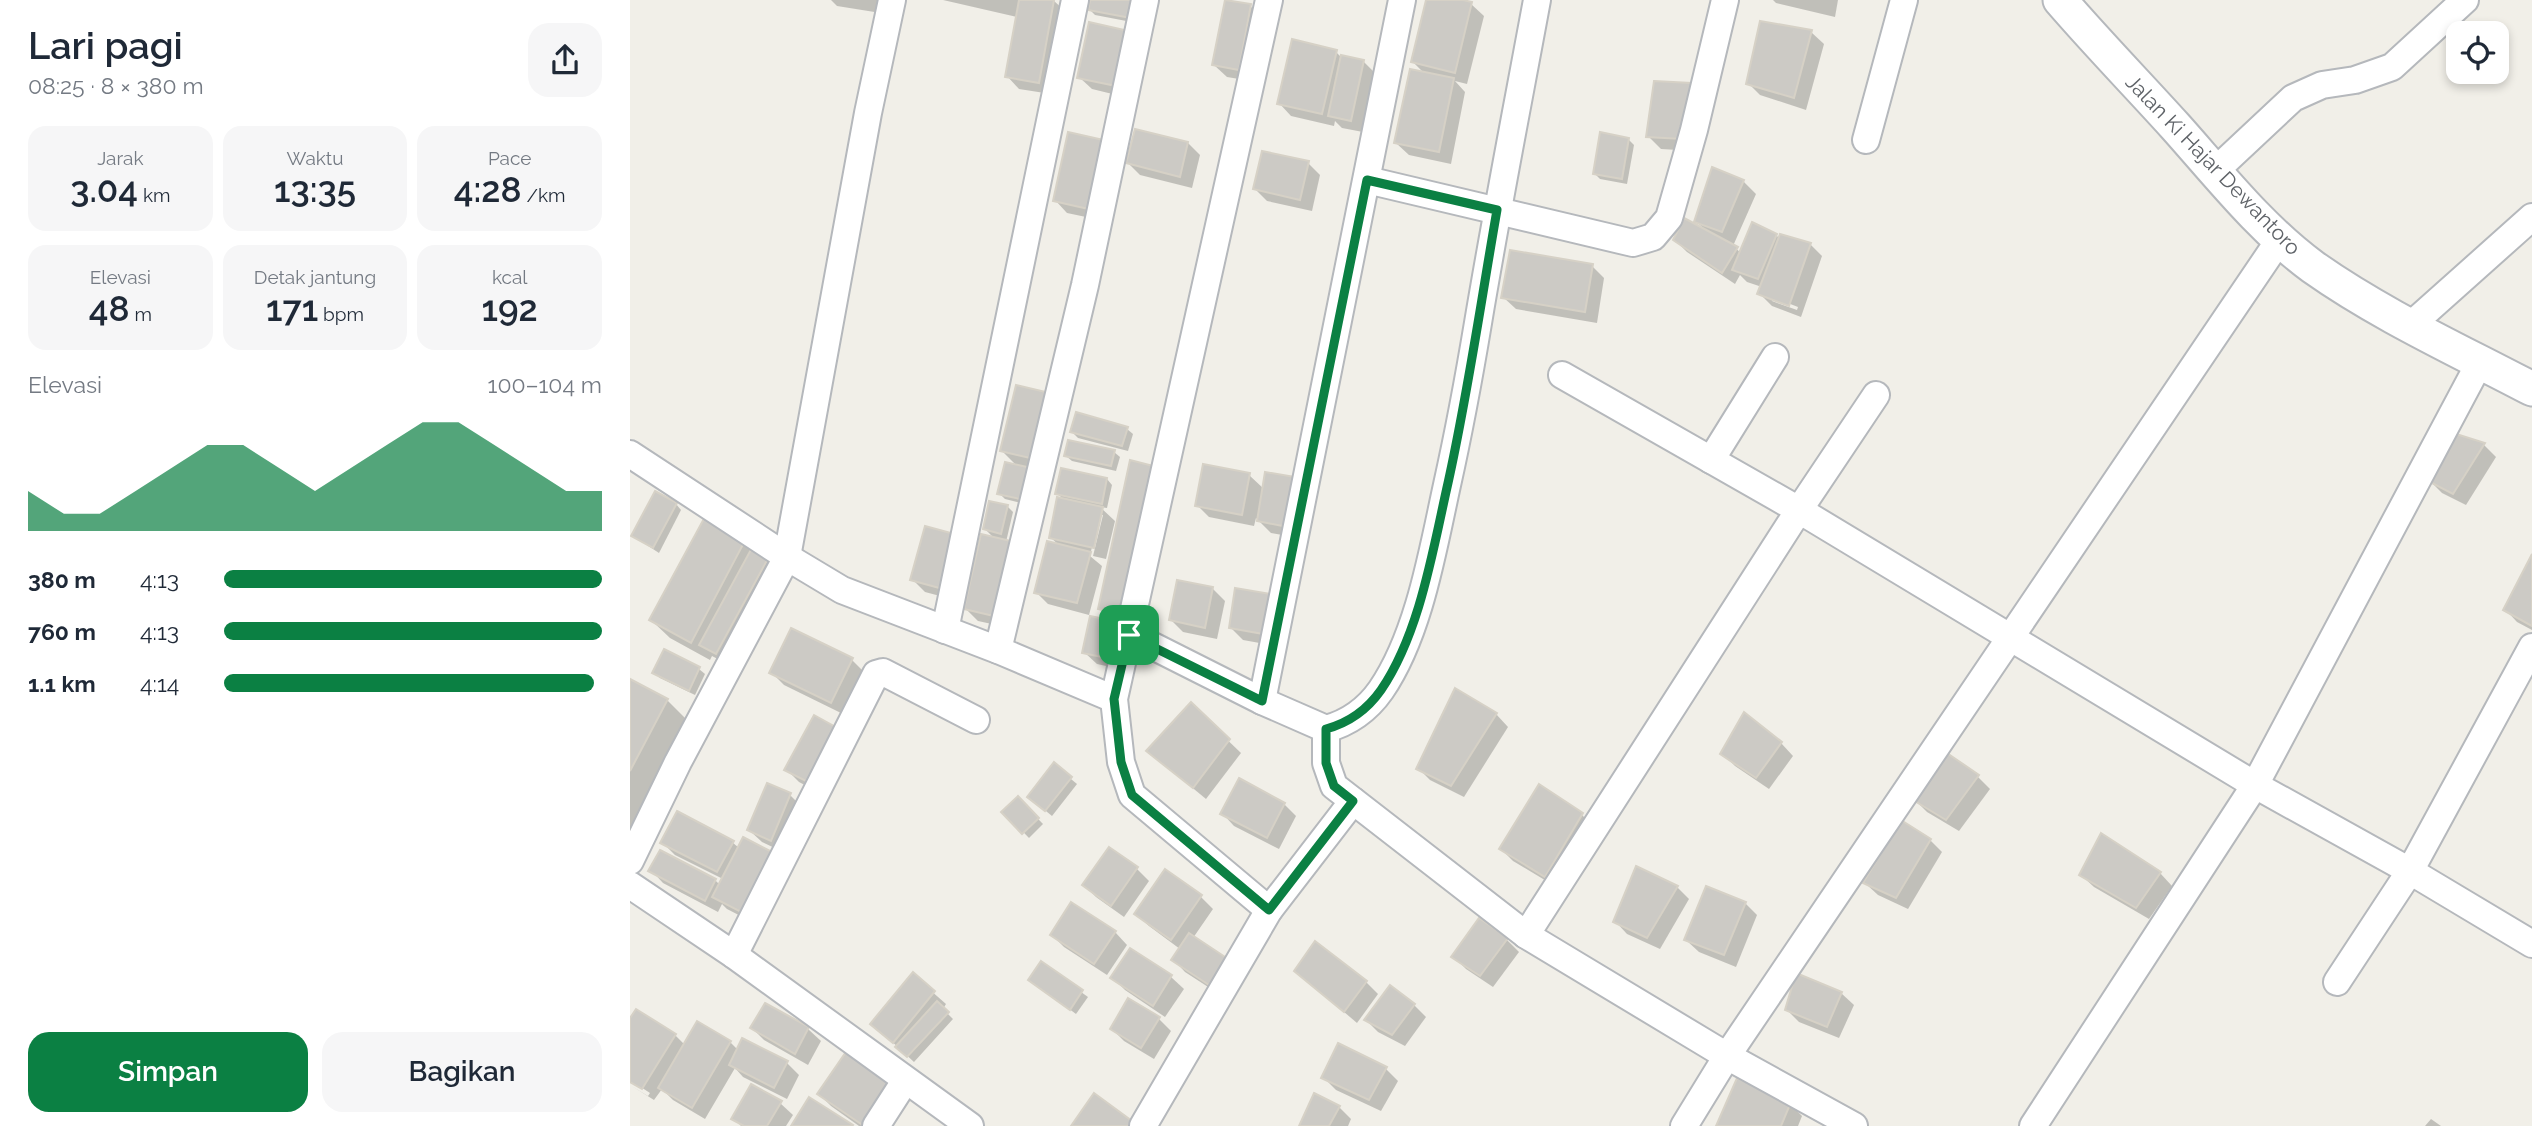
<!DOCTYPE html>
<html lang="id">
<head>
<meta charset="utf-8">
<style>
	body { margin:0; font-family:Raleway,sans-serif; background:#f6f6f7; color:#1f2937; height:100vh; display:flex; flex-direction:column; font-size:26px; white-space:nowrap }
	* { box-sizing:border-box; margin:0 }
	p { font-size:23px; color:#747a83 }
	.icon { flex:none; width:38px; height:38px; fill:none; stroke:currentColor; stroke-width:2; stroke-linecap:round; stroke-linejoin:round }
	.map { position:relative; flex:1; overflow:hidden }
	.sheet { display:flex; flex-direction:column; background:#fff; width:630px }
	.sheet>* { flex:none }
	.buttons { position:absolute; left:1816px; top:21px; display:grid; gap:14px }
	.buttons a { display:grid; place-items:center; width:63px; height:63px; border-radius:14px; background:#fff; box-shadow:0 4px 10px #0003; font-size:35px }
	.pin { position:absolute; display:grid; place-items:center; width:60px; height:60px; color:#fff; margin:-30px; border-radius:14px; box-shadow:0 4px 10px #0006 }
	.round { display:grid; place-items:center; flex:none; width:74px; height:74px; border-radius:21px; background:#f6f6f7 }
	.headline { display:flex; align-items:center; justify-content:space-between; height:119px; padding:0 28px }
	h1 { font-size:38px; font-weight:600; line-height:52px }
	.metrics { display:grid; grid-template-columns:repeat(3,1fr); gap:10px; height:119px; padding:7px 28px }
	.metrics div { display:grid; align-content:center; border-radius:18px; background:#f6f6f7; text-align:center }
	.metrics b { font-size:35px; font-weight:600 }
	.metrics small { font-size:19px; font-weight:400 }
	.metrics p { font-size:19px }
	.chart { height:196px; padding:14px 28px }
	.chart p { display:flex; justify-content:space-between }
	.chart svg { width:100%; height:126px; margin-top:7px; fill:#0b8043; opacity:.7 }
	.cta { display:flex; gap:14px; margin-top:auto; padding:14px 28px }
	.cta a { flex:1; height:80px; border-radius:21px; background:#0b8043; color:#fff; font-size:28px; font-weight:600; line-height:80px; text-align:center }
	.cta a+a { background:#f6f6f7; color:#1f2937 }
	ul { padding:0 28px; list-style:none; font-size:23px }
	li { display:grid; grid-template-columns:112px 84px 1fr; align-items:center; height:52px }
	li i { height:18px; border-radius:9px; background:#0b8043 }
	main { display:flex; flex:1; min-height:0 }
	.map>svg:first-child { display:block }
	.shadow { fill:#0003; fill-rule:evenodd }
	.building { fill:#cccac5; stroke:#d6d1c6; stroke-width:2 }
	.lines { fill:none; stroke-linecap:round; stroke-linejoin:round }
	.minor-casing { stroke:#b5b8bc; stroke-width:30 }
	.tertiary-casing { stroke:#b5b8bc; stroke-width:37 }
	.minor { stroke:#fff; stroke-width:26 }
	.tertiary { stroke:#fff; stroke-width:33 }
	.route-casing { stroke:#fff; stroke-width:14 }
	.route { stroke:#0b8043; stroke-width:9 }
	.labels { text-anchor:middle; stroke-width:5; stroke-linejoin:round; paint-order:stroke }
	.street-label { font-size:21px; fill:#5f6368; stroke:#fff }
</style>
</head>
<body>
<main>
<section class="sheet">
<div class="headline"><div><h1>Lari pagi</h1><p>08:25 · 8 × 380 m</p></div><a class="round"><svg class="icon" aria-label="share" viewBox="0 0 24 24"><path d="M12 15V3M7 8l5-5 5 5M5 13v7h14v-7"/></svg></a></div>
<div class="metrics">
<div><p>Jarak</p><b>3.04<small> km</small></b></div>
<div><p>Waktu</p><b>13:35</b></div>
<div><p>Pace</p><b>4:28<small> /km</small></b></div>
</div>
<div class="metrics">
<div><p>Elevasi</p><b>48<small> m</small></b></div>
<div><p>Detak jantung</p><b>171<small> bpm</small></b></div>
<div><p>kcal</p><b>192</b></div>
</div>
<div class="chart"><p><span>Elevasi</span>100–104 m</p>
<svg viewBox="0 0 160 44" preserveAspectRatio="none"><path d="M0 44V30L10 38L20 38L30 30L40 22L50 14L60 14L70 22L80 30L90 22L100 14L110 6L120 6L130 14L140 22L150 30L160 30V44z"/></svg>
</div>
<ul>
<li><b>380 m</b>4:13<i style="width:100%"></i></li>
<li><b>760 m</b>4:13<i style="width:100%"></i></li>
<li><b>1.1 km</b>4:14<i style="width:98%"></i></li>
</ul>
<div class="cta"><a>Simpan</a><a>Bagikan</a></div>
</section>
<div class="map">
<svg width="1902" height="1126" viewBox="0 0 1902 1126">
	<rect width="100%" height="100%" fill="#f1efe8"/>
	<g class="shadow">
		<polygon points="201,0 259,0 257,14 207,6"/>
		<polygon points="313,0 423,0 436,12 421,94 389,89 377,76 387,17"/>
		<polygon points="461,0 495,0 512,24 465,15 459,9"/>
		<polygon points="798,0 825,0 841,4 854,16 837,84 825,81 835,92 821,164 779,155 766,143 795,74 783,62"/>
		<polygon points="1143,0 1208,0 1205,17 1146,3"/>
		<polygon points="620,6 633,18 621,81 597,77 584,65"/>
		<polygon points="460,25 503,99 462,89 449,77"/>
		<polygon points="1181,32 1194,44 1176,110 1130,95 1118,83"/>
		<polygon points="706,52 711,57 733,61 746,74 733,132 712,128 705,121 704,126 661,116 649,103"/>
		<polygon points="1060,84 1073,97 1065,151 1031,149 1018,136"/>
		<polygon points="998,139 1004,145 997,184 970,179 965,174"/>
		<polygon points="477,142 475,221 437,213 425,200"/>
		<polygon points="558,143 570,155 562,188 510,175 498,163"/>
		<polygon points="678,163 690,175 682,211 637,201 625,189"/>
		<path d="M1083,169L1114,182L1126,194L1103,246L1111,253L1146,235L1150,239L1180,244L1192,256L1171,317L1142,306L1129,293L1132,287L1117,282L1110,275L1105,284L1057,252L1045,240L1075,230L1066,221ZM1142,297L1168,307L1167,310L1142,301Z"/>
		<polygon points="962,266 974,278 967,323 886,309 873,297"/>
		<polygon points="423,396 404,506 375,499 369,493 388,467 372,451"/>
		<polygon points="497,429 503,434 498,451 448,438 442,432"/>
		<polygon points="1854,445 1866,457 1836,505 1812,493 1800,481"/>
		<polygon points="484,452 490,457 486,471 442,461 436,456"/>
		<polygon points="501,463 499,671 467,664 454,652 484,623 470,609"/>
		<polygon points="619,475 634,489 675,539 641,533 626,518 624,526 579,517 567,505"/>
		<polygon points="477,479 482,485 477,508 470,507 485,521 476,559 463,556 473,515 469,515 460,556 472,566 459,615 418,604 406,592 430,546 420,537 434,500 427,493"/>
		<polygon points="46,504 51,510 29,553 3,536"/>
		<polygon points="377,506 383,512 376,542 380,628 348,621 336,609 365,539 355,529"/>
		<polygon points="77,515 153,567 99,665 82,656 80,660 40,638 21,620"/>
		<polygon points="296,528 325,600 295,592 282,579"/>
		<polygon points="1902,557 1902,630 1887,622 1875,609"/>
		<polygon points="583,589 595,601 587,639 553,632 541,620"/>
		<polygon points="607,590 651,647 613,640 600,627"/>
		<polygon points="222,660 234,672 213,714 154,685 142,673"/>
		<polygon points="69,669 75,674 65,695 30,678 24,673"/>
		<polygon points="0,681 37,700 61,724 0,839"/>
		<polygon points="826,690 866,714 878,727 834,797 800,780 788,768"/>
		<polygon points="561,705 611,753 576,799 518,751"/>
		<polygon points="220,743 192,794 169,782 157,770"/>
		<polygon points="1151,743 1163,756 1139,789 1105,766 1092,753"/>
		<polygon points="1314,753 1348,777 1360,789 1329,831 1297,812 1285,800"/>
		<polygon points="424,765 447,784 422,816 405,802"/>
		<polygon points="910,786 952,815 964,827 928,888 883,861 871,849"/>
		<polygon points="160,795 172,807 153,852 132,842 119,830"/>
		<polygon points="388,798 413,824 399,838 374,812"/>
		<polygon points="654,804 666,816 649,849 604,826 592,813"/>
		<polygon points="1472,836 1530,873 1542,886 1519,919 1464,887 1451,875"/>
		<polygon points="1300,840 1312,852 1278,909 1248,895 1235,883"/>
		<polygon points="102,842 109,848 130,926 97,909 92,904 88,912 33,883 21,870 85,880 90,885 93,879 45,855 33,843"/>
		<polygon points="507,869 519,881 494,917 466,897 454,885"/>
		<polygon points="536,872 571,897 583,909 563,938 596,960 592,996 555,972 543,959 550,949 519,926 506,914"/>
		<polygon points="1047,887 1059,899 1030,949 997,934 985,921"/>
		<polygon points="1115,903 1127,915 1106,967 1069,952 1056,940"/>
		<polygon points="485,932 497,945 477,975 434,947 422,935"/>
		<polygon points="877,940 889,952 863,987 836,969 823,956"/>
		<polygon points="500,950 541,977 554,989 535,1017 495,990 483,978"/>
		<polygon points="412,964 458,997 446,1014 400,980"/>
		<polygon points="666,971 736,982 748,994 727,1023"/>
		<polygon points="283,975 316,1004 313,1009 323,1019 284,1062 243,1024"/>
		<polygon points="1211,993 1224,1005 1209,1038 1169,1022 1157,1010"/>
		<polygon points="135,1005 178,1029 191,1041 178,1065 134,1040 122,1028"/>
		<polygon points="784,1005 796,1017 775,1046 748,1032 736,1020"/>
		<polygon points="529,1019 541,1031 524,1059 494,1041 482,1029"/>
		<polygon points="0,1022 45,1035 55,1045 100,1042 108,1050 157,1063 169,1075 157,1099 113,1077 105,1068 75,1119 43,1100 32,1089 24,1100 0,1085 18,1096 20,1093 0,1080"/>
		<polygon points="756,1069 768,1081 751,1111 706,1090 693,1077"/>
		<polygon points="189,1094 255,1126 229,1126 201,1106"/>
		<polygon points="150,1103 163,1115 156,1126 111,1126 104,1118"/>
		<polygon points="1160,1104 1172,1116 1168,1126 1088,1126"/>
		<polygon points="709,1107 721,1119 718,1126 671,1126"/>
		<polygon points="1801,1119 1811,1126 1795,1126"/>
	</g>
	<g class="building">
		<polygon points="389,0 424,0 409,83 375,77"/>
		<polygon points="460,0 504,0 506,19 458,10"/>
		<polygon points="595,0 621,4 609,70 582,65"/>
		<polygon points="796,0 833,0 842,2 825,73 781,62"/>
		<polygon points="1130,21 1182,30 1164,98 1116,84"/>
		<polygon points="459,22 503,32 491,87 447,78"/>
		<polygon points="662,39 707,50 692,114 647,104"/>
		<polygon points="711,55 734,60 721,121 698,116"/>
		<polygon points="780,69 824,78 809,152 764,143"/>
		<polygon points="1024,81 1061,83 1053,139 1016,137"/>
		<polygon points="505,129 558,142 550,177 496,163"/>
		<polygon points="438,132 478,141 463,210 423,201"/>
		<polygon points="970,132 999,138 992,179 963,174"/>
		<polygon points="632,151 679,161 670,200 623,189"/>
		<polygon points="1082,167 1114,180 1092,232 1064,222"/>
		<polygon points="1054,218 1108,247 1092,273 1043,240"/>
		<polygon points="1122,222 1147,234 1128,279 1102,270"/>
		<polygon points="1150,234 1181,243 1159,306 1127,294"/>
		<polygon points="880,250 963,264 955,312 871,298"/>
		<polygon points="386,385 424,394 409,460 370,451"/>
		<polygon points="446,412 498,427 492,446 440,432"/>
		<polygon points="1823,433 1855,443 1823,494 1798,481"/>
		<polygon points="438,440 485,450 481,466 434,456"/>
		<polygon points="500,460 531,468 499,616 468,609"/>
		<polygon points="375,462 406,469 399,501 367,494"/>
		<polygon points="573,464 620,473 612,515 565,506"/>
		<polygon points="431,468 477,478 472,504 425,494"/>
		<polygon points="635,472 671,478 663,528 627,521"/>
		<polygon points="25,491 47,503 23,548 1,536"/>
		<polygon points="427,497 473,507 464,548 419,538"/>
		<polygon points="359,501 378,505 371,534 353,529"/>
		<polygon points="77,513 118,535 61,643 19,620"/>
		<polygon points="295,526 328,535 313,589 280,580"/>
		<polygon points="351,534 385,542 368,617 334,609"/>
		<polygon points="417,541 461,552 447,603 404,593"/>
		<polygon points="124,544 141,553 86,654 69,645"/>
		<polygon points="1902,554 1902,626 1873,610"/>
		<polygon points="547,580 583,587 575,628 539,620"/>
		<polygon points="605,588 646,595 639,635 599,628"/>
		<polygon points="460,616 495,623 487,660 452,653"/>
		<polygon points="161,628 223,658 201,703 139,673"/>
		<polygon points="34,649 70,667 59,691 22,673"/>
		<polygon points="0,679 38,699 0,771"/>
		<polygon points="825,688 867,713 821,786 786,769"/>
		<polygon points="561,702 600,739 563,788 516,751"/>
		<polygon points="1114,712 1152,742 1126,778 1090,754"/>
		<polygon points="184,715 209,729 180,783 154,770"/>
		<polygon points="1314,751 1349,775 1316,820 1283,800"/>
		<polygon points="424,762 442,777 415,811 397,797"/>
		<polygon points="609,778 655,803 637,838 590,814"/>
		<polygon points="137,783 161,793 141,841 117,830"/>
		<polygon points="909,784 953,813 915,877 869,849"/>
		<polygon points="388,796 409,818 392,834 371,812"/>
		<polygon points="47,811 104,841 87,872 30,843"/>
		<polygon points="1271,820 1301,839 1266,898 1233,883"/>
		<polygon points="1471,833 1531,872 1506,908 1449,875"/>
		<polygon points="113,837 148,855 117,915 82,897"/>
		<polygon points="479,847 508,867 481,906 452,885"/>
		<polygon points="30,850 86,879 75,901 18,871"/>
		<polygon points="1006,866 1048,886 1017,938 983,922"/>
		<polygon points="535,869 572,895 541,940 504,914"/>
		<polygon points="1076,886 1116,902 1094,955 1054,940"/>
		<polygon points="441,902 486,931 464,964 420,935"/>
		<polygon points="849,918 878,938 850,976 821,957"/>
		<polygon points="559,933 598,959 579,985 541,960"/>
		<polygon points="685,941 737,981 714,1012 664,971"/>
		<polygon points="500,948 542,975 523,1006 480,978"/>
		<polygon points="411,961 453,990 440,1010 398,980"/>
		<polygon points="283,972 305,991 263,1043 240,1024"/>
		<polygon points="1166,973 1212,992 1197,1027 1155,1010"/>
		<polygon points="760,985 785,1004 762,1035 734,1020"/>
		<polygon points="498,998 530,1017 511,1048 480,1029"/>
		<polygon points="307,1001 319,1012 277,1057 265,1047"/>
		<polygon points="135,1003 179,1027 165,1054 120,1028"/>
		<polygon points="6,1009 46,1034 12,1089 0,1082 0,1018"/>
		<polygon points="67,1021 101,1041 62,1108 28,1088"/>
		<polygon points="112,1038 158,1061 144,1088 99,1065"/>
		<polygon points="708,1043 757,1067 739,1100 691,1078"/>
		<polygon points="216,1052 263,1085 234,1126 187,1094"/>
		<polygon points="1107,1078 1161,1102 1151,1126 1086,1126"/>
		<polygon points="121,1084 152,1101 137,1126 114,1126 101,1119"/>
		<polygon points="464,1093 502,1121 498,1126 441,1126"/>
		<polygon points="684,1093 710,1106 699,1126 669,1126"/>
		<polygon points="179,1097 223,1125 222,1126 161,1126"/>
	</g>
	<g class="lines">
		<g class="minor-casing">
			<g id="minor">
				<polyline points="772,0 632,701 696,729 696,763 704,786 896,935 1097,1056 1224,1126"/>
				<polyline points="1236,140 1274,0"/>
				<polyline points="1585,171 1663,98 1692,85 1725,80 1762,67 1835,0"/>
				<polyline points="737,180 1003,243 1023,237 1039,218 1064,130 1095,0"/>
				<polyline points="1781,325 1902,217"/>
				<polyline points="932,375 1169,510 1625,785 1780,871 1902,944"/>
				<polyline points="0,454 157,557 212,590 368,650 484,699"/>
				<polyline points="1081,460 1145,357"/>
				<polyline points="315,630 445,0"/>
				<polyline points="499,634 632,701"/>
				<polyline points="368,650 455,285 515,0"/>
				<path d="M696,729C718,723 737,710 751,690C789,635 803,549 817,485C829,431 839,377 848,323C866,215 887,108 907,0"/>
				<polyline points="0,861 48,762 157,557 238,113 262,0"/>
				<polyline points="0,885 104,955 340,1126"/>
				<polyline points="639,910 502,795 491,762 484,699 639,0"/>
				<polyline points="896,935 1169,510 1246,395"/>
				<polyline points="104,955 246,674 253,672 346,720"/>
				<polyline points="1707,982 1780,871 1902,647"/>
				<polyline points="246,1126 275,1081"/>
				<polyline points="513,1126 639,910 723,801"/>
				<polyline points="1054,1126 1097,1056 1650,239"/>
				<polyline points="1403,1126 1625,785 1850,362"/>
			</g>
		</g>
		<g class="tertiary-casing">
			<path id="tertiary" d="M1430,0C1468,44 1507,84 1545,126C1588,174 1631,229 1683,267C1751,315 1828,350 1902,389"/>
		</g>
		<use href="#minor" class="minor"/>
		<use href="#tertiary" class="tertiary"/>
	</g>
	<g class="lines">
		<g class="route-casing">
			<path id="route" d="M737,180L867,210C851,301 838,393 818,483C803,549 790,633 751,690C737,710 718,723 696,729V763L704,786L723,801L639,910L502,795L491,762L484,699L499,635L632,701Z"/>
		</g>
		<use href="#route" class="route"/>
	</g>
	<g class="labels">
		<g class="street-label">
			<text transform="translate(1583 165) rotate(46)" y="7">Jalan Ki Hajar Dewantoro</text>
		</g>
	</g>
</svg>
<div class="buttons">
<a><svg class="icon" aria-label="locate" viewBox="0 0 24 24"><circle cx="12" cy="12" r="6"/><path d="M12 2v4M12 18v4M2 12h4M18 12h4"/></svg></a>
</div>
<div class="pin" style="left:499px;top:635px;background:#1e9e55"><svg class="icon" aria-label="arrive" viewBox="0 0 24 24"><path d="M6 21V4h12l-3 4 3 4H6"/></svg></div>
</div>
</main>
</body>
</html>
